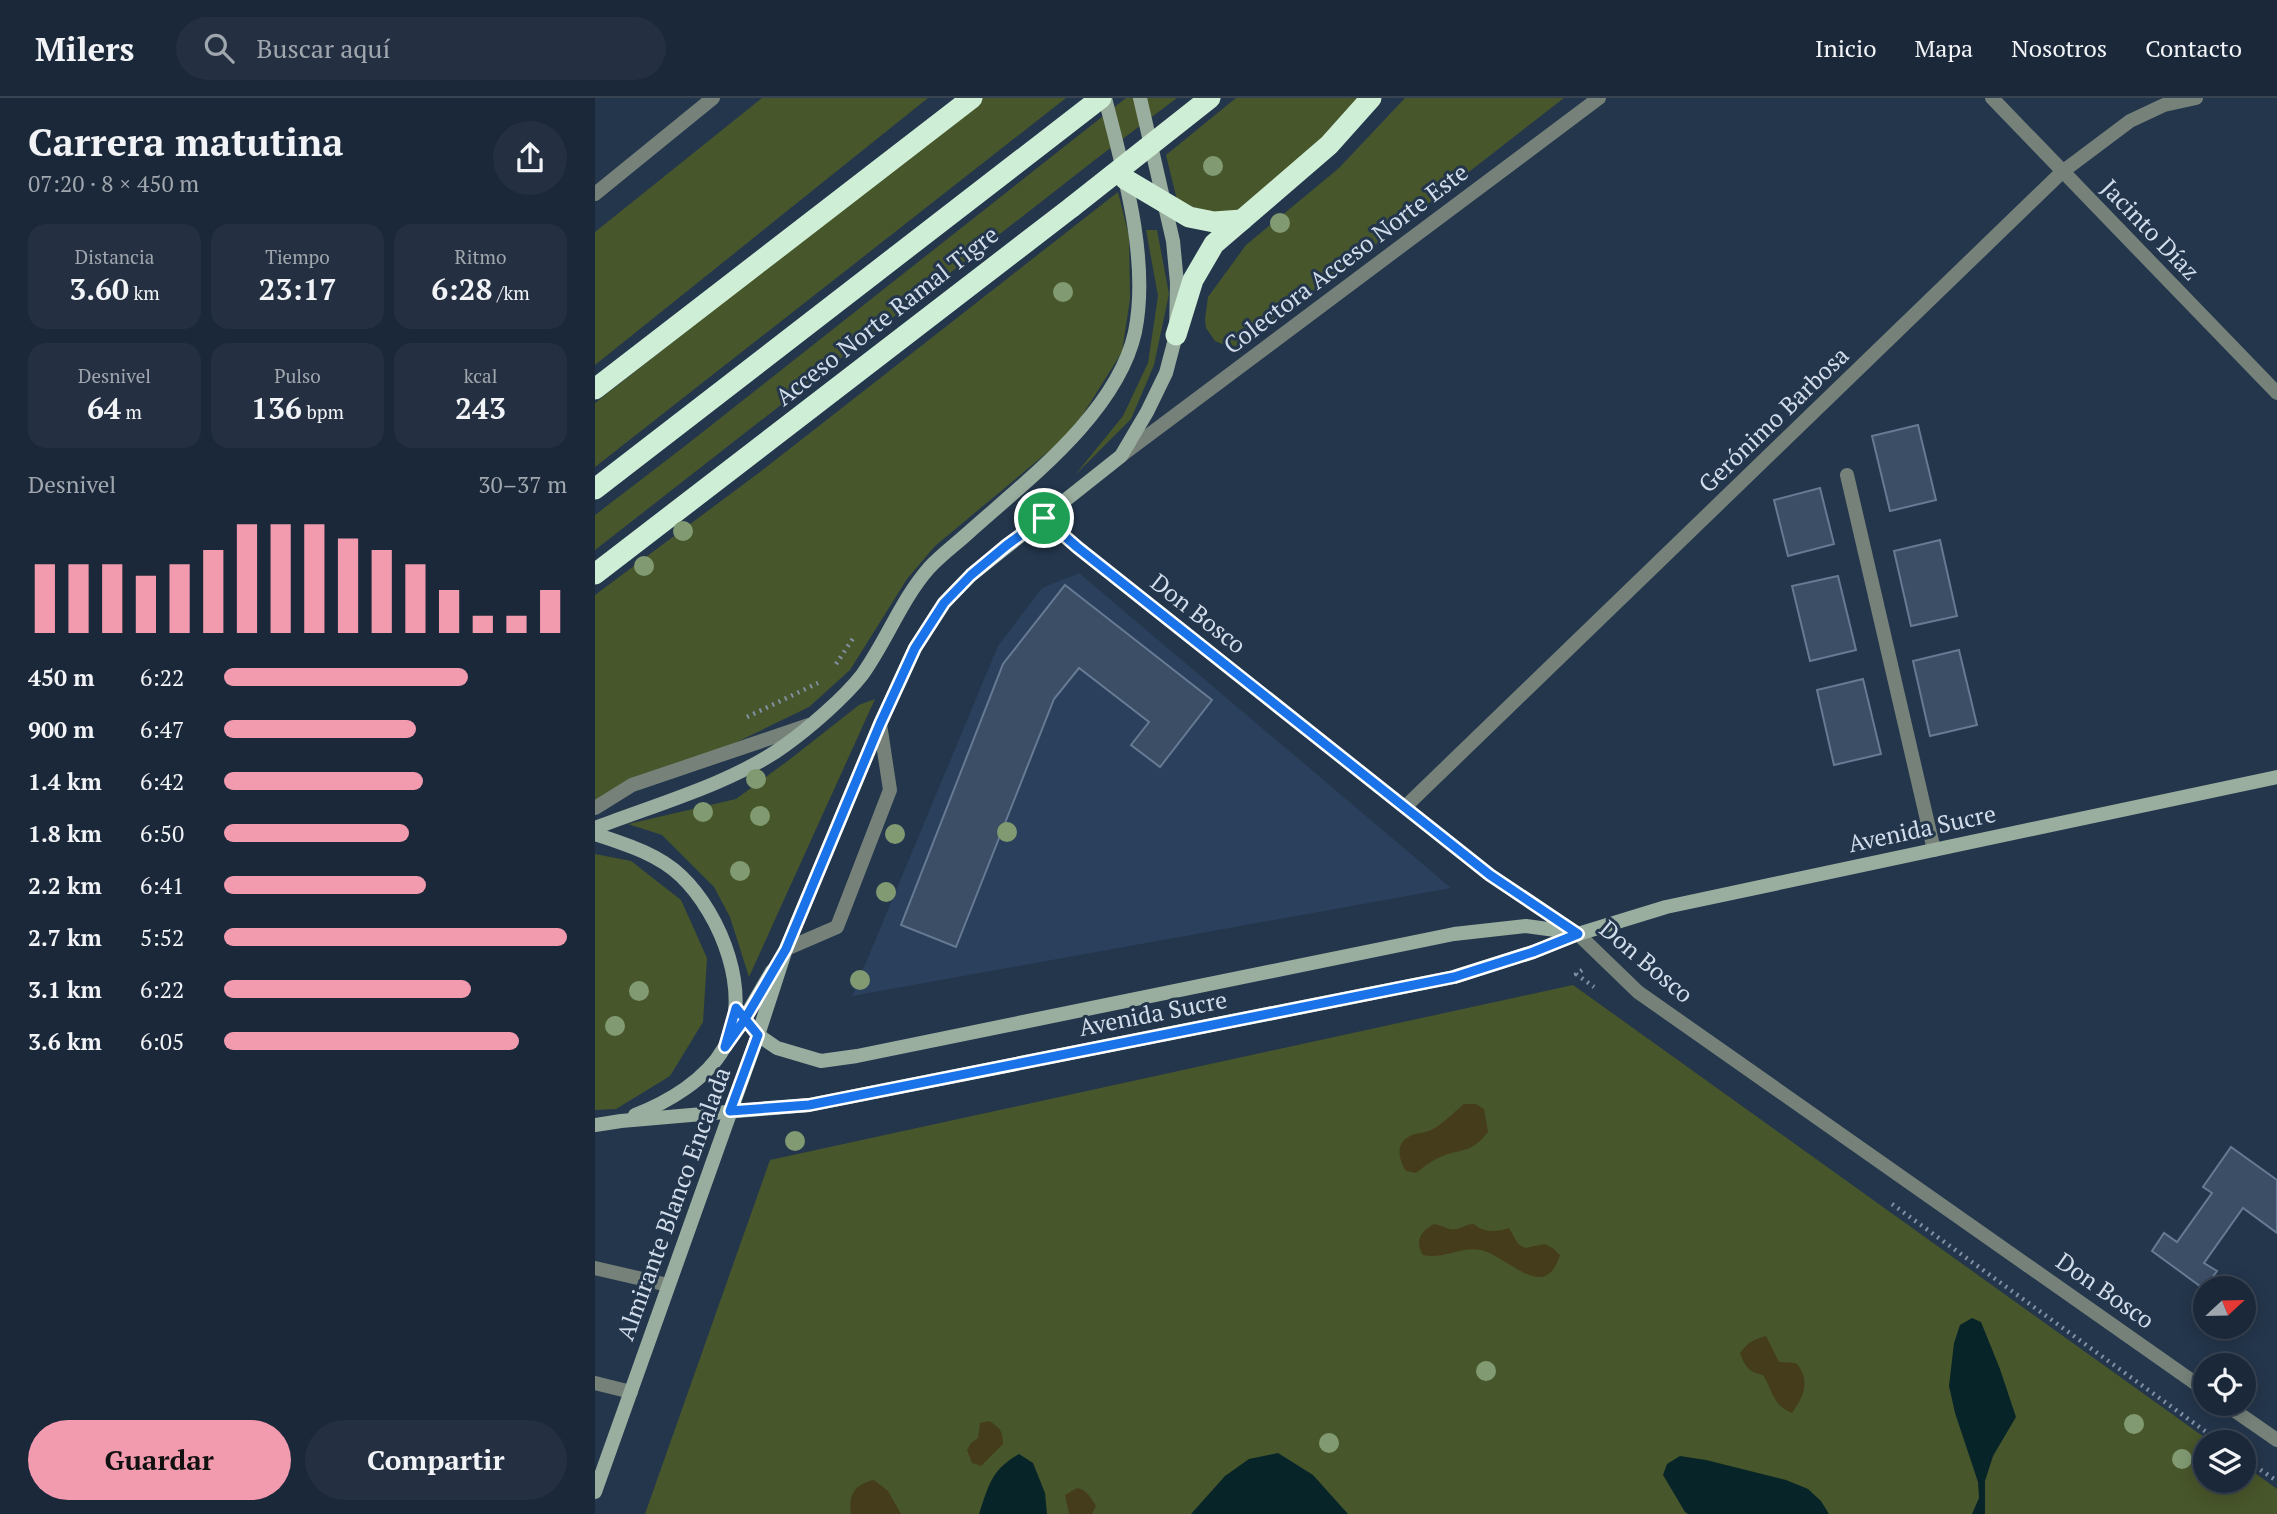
<!DOCTYPE html>
<html lang="es">
<head>
<meta charset="utf-8">
<style>
	body { margin:0; font-family:"PT Serif",serif; background:#243041; color:#f1f3f6; height:100vh; display:flex; flex-direction:column; font-size:26px; white-space:nowrap }
	* { box-sizing:border-box; margin:0 }
	p { font-size:23px; color:#a0a6ae }
	.icon { flex:none; width:38px; height:38px; fill:none; stroke:currentColor; stroke-width:2; stroke-linecap:round; stroke-linejoin:round }
	.map { position:relative; flex:1; overflow:hidden }
	.details { display:flex; flex-direction:column; background:#1b2839; width:595px }
	.details>* { flex:none }
	.needle { width:46px; rotate:68deg }
	.fabs { position:absolute; left:1598px; top:1178px; display:grid; gap:14px }
	.fabs a { display:grid; place-items:center; width:63px; height:63px; border-radius:50%; background:#1b2839; box-shadow:0 4px 18px #0003,0 0 0 2px #394453; font-size:35px }
	.pin { position:absolute; display:grid; place-items:center; width:60px; height:60px; color:#fff; margin:-30px; border:4px solid #fff; border-radius:50%; box-shadow:0 2px 7px #0007 }
	.round { display:grid; place-items:center; flex:none; width:74px; height:74px; border-radius:37px; background:#243041 }
	.headline { display:flex; align-items:center; justify-content:space-between; height:119px; padding:0 28px }
	h1 { font-size:38px; font-weight:800; line-height:52px }
	.figures { display:grid; grid-template-columns:repeat(3,1fr); gap:10px; height:119px; padding:7px 28px }
	.figures div { display:grid; align-content:center; border-radius:18px; background:#243041; text-align:center }
	.figures b { font-size:30px; font-weight:800 }
	.figures small { font-size:19px; font-weight:400 }
	.figures p { font-size:19px }
	.chart { height:196px; padding:14px 28px }
	.chart p { display:flex; justify-content:space-between }
	.chart svg { width:100%; height:126px; margin-top:7px; stroke:#f29aae; stroke-width:6 }
	.button { display:flex; gap:14px; margin-top:auto; padding:14px 28px }
	.button a { flex:1; height:80px; border-radius:42px; background:#f29aae; color:#111; font-size:28px; font-weight:800; line-height:80px; text-align:center }
	.button a+a { background:#243041; color:#f1f3f6 }
	ul { padding:0 28px; list-style:none; font-size:23px }
	li { display:grid; grid-template-columns:112px 84px 1fr; align-items:center; height:52px }
	li i { height:18px; border-radius:9px; background:#f29aae }
	header { display:flex; align-items:center; gap:42px; box-sizing:border-box; height:98px; padding:0 35px; background:#1b2839; border-bottom:2px solid #394453 }
	header strong { font-size:33px }
	nav { display:flex; gap:38px; margin-inline-start:auto; font-size:24px }
	.search { width:490px; height:63px; background:#243041; display:flex; align-items:center; gap:18px; box-sizing:border-box; padding:0 24px; border-radius:38px; color:#a0a6ae; font-size:26px }
	main { display:flex; flex:1; min-height:0 }
	.map>svg:first-child { display:block }
	.built { fill:#2a405c }
	.green { fill:#48562b }
	.sand { fill:#453c1c }
	.water { fill:#072429 }
	.building { fill:#3c4e66; stroke:#667a94; stroke-width:2 }
	.lines { fill:none; stroke-linecap:round; stroke-linejoin:round }
	.path { stroke:#8190a2; stroke-width:4.5; stroke-dasharray:2 5; stroke-linecap:butt }
	.service { stroke:#768279; stroke-width:14 }
	.minor { stroke:#768279; stroke-width:14 }
	.tertiary { stroke:#768279; stroke-width:14 }
	.secondary { stroke:#9aae9f; stroke-width:14 }
	.motorway { stroke:#cfeed6; stroke-width:21 }
	.motorway-bridge { stroke:#cfeed6; stroke-width:21 }
	.tree { fill:#819a72 }
	.route-casing { stroke:#fff; stroke-width:14 }
	.route { stroke:#1a73e8; stroke-width:9 }
	.labels { text-anchor:middle; stroke-width:6; stroke-linejoin:round; paint-order:stroke }
	.street-label { font-size:24px; fill:#d2ddec; stroke:#24364c }
</style>
</head>
<body>
<header>
<strong>Milers</strong>
<div class="search"><svg class="icon" aria-label="search" viewBox="0 0 24 24"><circle cx="10" cy="10" r="6"/><path d="M15 15l6 6"/></svg>Buscar aquí</div>
<nav><a>Inicio</a><a>Mapa</a><a>Nosotros</a><a>Contacto</a></nav>
</header>
<main>
<section class="details">
<div class="headline"><div><h1>Carrera matutina</h1><p>07:20 · 8 × 450 m</p></div><a class="round"><svg class="icon" aria-label="share" viewBox="0 0 24 24"><path d="M12 15V3M7 8l5-5 5 5M5 13v7h14v-7"/></svg></a></div>
<div class="figures">
<div><p>Distancia</p><b>3.60<small> km</small></b></div>
<div><p>Tiempo</p><b>23:17</b></div>
<div><p>Ritmo</p><b>6:28<small> /km</small></b></div>
</div>
<div class="figures">
<div><p>Desnivel</p><b>64<small> m</small></b></div>
<div><p>Pulso</p><b>136<small> bpm</small></b></div>
<div><p>kcal</p><b>243</b></div>
</div>
<div class="chart"><p><span>Desnivel</span>30–37 m</p>
<svg viewBox="0 0 160 44" preserveAspectRatio="none"><path d="M5 44V20M15 44V20M25 44V20M35 44V24M45 44V20M55 44V15M65 44V6M75 44V6M85 44V6M95 44V11M105 44V15M115 44V20M125 44V29M135 44V38M145 44V38M155 44V29"/></svg>
</div>
<ul>
<li><b>450 m</b>6:22<i style="width:71%"></i></li>
<li><b>900 m</b>6:47<i style="width:56%"></i></li>
<li><b>1.4 km</b>6:42<i style="width:58%"></i></li>
<li><b>1.8 km</b>6:50<i style="width:54%"></i></li>
<li><b>2.2 km</b>6:41<i style="width:59%"></i></li>
<li><b>2.7 km</b>5:52<i style="width:100%"></i></li>
<li><b>3.1 km</b>6:22<i style="width:72%"></i></li>
<li><b>3.6 km</b>6:05<i style="width:86%"></i></li>
</ul>
<div class="button"><a>Guardar</a><a>Compartir</a></div>
</section>
<div class="map">
<svg width="1682" height="1416" viewBox="0 0 1682 1416">
	<rect width="100%" height="100%" fill="#24364c"/>
	<polygon class="built" points="484,475 856,790 257,898 403,548 447,490"/>
	<g class="green">
		<polygon points="167,0 333,0 0,267 0,134"/>
		<polygon points="388,0 471,0 0,369 0,305"/>
		<polygon points="531,0 582,0 501,61 0,452 0,417 90,348"/>
		<path d="M641,0H767C742,25 662,112 633,119C615,122 597,109 582,102L571,57Z"/>
		<polygon points="810,0 969,0 753,168 646,248 632,248 620,243 611,230 610,221 613,199 651,147 744,70"/>
		<polygon points="523,94 534,138 535,201 527,254 477,334 340,448 312,481 255,572 214,609 142,644 0,707 0,497 165,374"/>
		<polygon points="551,132 562,132 574,196 559,267 536,321 480,377 528,318 553,265 563,198"/>
		<polygon points="280,601 154,879 135,819 119,789 67,737 33,726 141,701 194,662 264,607"/>
		<polygon points="0,756 36,763 86,802 112,860 108,924 75,978 21,1011 0,1012"/>
		<polygon points="978,887 1616,1344 1610,1344 1610,1382 1648,1382 1649,1367 1682,1391 1682,1416 50,1416 175,1062"/>
	</g>
	<g class="sand">
		<path d="M869,1006H881L889,1011L893,1034C877,1054 872,1050 850,1057C839,1061 830,1068 821,1075L811,1073C803,1060 800,1044 817,1037C822,1035 829,1035 834,1033C846,1028 858,1015 869,1006Z"/>
		<path d="M839,1126C847,1127 854,1133 862,1131C869,1129 872,1126 879,1126C888,1135 902,1134 914,1130L923,1146L930,1150L950,1146L959,1151L965,1157C950,1206 914,1159 886,1152C866,1148 847,1162 828,1157C819,1143 826,1133 839,1126Z"/>
		<path d="M1171,1238L1184,1264L1201,1265C1216,1281 1209,1299 1197,1315C1178,1308 1178,1293 1168,1277C1154,1274 1150,1269 1145,1255C1153,1244 1159,1241 1171,1238Z"/>
		<path d="M394,1323C405,1329 408,1334 408,1346L386,1368L377,1365L372,1352L376,1345L383,1340L385,1325Z"/>
		<path d="M279,1382L293,1393L306,1416H256C253,1396 260,1386 279,1382Z"/>
		<path d="M482,1390C492,1392 496,1400 501,1408L497,1416H474L470,1397Z"/>
	</g>
	<g class="water">
		<polygon points="1377,1220 1386,1224 1405,1271 1421,1319 1398,1358 1390,1383 1390,1416 1377,1416 1384,1400 1383,1384 1360,1315 1354,1288 1359,1245 1365,1227"/>
		<polygon points="683,1355 718,1377 753,1416 596,1416 630,1378 654,1361"/>
		<path d="M424,1356L438,1365L450,1395L452,1416H384C394,1387 396,1372 424,1356Z"/>
		<polygon points="1085,1358 1111,1362 1191,1382 1213,1391 1226,1403 1234,1416 1093,1416 1090,1414 1068,1377 1072,1366"/>
	</g>
	<g class="building">
		<polygon points="1323,327 1341,402 1295,413 1277,338"/>
		<polygon points="1225,390 1239,446 1193,458 1179,402"/>
		<polygon points="1345,442 1362,518 1316,528 1299,453"/>
		<polygon points="1243,478 1261,552 1215,563 1197,488"/>
		<polygon points="470,487 617,602 565,669 536,647 554,624 484,570 459,601 361,849 306,827 408,566"/>
		<polygon points="1364,552 1382,627 1335,638 1318,563"/>
		<polygon points="1268,581 1286,656 1239,667 1222,592"/>
		<polygon points="1636,1049 1682,1082 1682,1135 1648,1110 1609,1165 1622,1173 1609,1191 1557,1153 1569,1135 1582,1144 1617,1095 1608,1089"/>
	</g>
	<g class="lines">
		<g class="path">
			<polyline points="241,566 259,539"/>
			<polyline points="152,619 223,585"/>
			<polyline points="987,872 981,876 999,889"/>
			<polyline points="1297,1106 1625,1344"/>
			<polyline points="1648,1360 1682,1383"/>
		</g>
		<g class="service">
			<polyline points="0,710 37,687 214,627"/>
			<polyline points="191,851 242,829 295,692 285,626"/>
			<polyline points="0,1170 73,1187"/>
			<polyline points="0,1285 36,1294"/>
		</g>
		<g class="minor">
			<polyline points="1397,0 1682,295"/>
			<polyline points="527,357 1004,0"/>
			<polyline points="1252,377 1339,752"/>
			<polyline points="810,709 1467,74 1535,23 1569,7 1601,0"/>
		</g>
		<g class="tertiary">
			<polyline points="0,96 118,0"/>
			<polyline points="449,420 482,449 895,777 983,836 1043,894 1610,1292"/>
			<polyline points="1630,1306 1682,1342"/>
		</g>
		<g class="secondary">
			<path d="M0,730C59,707 138,685 189,648C213,631 249,600 267,577C292,542 306,502 334,470C346,457 361,446 373,435C432,382 522,315 540,234C555,161 528,71 510,0"/>
			<path d="M0,736C30,746 63,756 86,778C126,816 159,898 129,950C111,982 73,1004 40,1017"/>
			<polyline points="141,910 163,937 182,950 226,963 262,958 859,836 931,828 982,835"/>
			<polyline points="145,928 177,873"/>
			<polyline points="0,1027 26,1023 214,1007 859,879 938,854 983,836 1071,809 1682,679"/>
			<polyline points="0,1394 163,937 191,851 285,626 320,550 349,505 376,477 526,358 552,314 571,275 581,237 582,185 578,143 545,0"/>
		</g>
		<g class="motorway">
			<polyline points="530,81 594,119 619,124 647,122"/>
			<polyline points="581,237 598,182 619,146 734,47 776,0"/>
			<polyline points="0,291 377,0"/>
			<polyline points="0,391 506,0"/>
			<polyline points="0,476 477,109"/>
		</g>
		<polyline class="motorway-bridge" points="477,109 615,0"/>
	</g>
	<g class="tree">
		<circle cx="618" cy="68" r="10"/>
		<circle cx="685" cy="125" r="10"/>
		<circle cx="468" cy="194" r="10"/>
		<circle cx="88" cy="433" r="10"/>
		<circle cx="49" cy="468" r="10"/>
		<circle cx="161" cy="681" r="10"/>
		<circle cx="108" cy="714" r="10"/>
		<circle cx="165" cy="718" r="10"/>
		<circle cx="412" cy="734" r="10"/>
		<circle cx="300" cy="736" r="10"/>
		<circle cx="145" cy="773" r="10"/>
		<circle cx="291" cy="794" r="10"/>
		<circle cx="265" cy="882" r="10"/>
		<circle cx="44" cy="893" r="10"/>
		<circle cx="20" cy="928" r="10"/>
		<circle cx="200" cy="1043" r="10"/>
		<circle cx="891" cy="1273" r="10"/>
		<circle cx="1539" cy="1326" r="10"/>
		<circle cx="734" cy="1345" r="10"/>
		<circle cx="1587" cy="1361" r="10"/>
	</g>
	<g class="lines">
		<g class="route-casing">
			<polyline id="route" points="449,420 412,447 376,477 349,505 320,550 285,626 191,851 150,921 130,949 141,910 163,937 135,1013 214,1007 859,879 938,854 983,836 895,777 482,449 449,420"/>
		</g>
		<use href="#route" class="route"/>
	</g>
	<g class="labels">
		<g class="street-label">
			<text transform="translate(1555 132) rotate(46)" y="8">Jacinto Díaz</text>
			<text transform="translate(751 161) rotate(-37)" y="8">Colectora Acceso Norte Este</text>
			<text transform="translate(292 218) rotate(-38)" y="8">Acceso Norte Ramal Tigre</text>
			<text transform="translate(1179 322) rotate(-44)" y="8">Gerónimo Barbosa</text>
			<text transform="translate(603 516) rotate(38)" y="8">Don Bosco</text>
			<text transform="translate(1327 731) rotate(-12)" y="8">Avenida Sucre</text>
			<text transform="translate(1051 864) rotate(40)" y="8">Don Bosco</text>
			<text transform="translate(558 916) rotate(-11)" y="8">Avenida Sucre</text>
			<text transform="translate(79 1106) rotate(-70)" y="8">Almirante Blanco Encalada</text>
			<text transform="translate(1510 1193) rotate(35)" y="8">Don Bosco</text>
		</g>
	</g>
</svg>
<div class="fabs">
<a><svg class="needle" viewBox="-14 -14 28 28"><path d="M0-13l5 13h-10z" fill="#e53935"/><path d="M0 13l5-13h-10z" fill="#a0a6ae"/></svg></a>
<a><svg class="icon" aria-label="locate" viewBox="0 0 24 24"><circle cx="12" cy="12" r="6"/><path d="M12 2v4M12 18v4M2 12h4M18 12h4"/></svg></a>
<a><svg class="icon" aria-label="layers" viewBox="0 0 24 24"><path d="M12 4l9 5-9 5-9-5zM3 14l9 5 9-5"/></svg></a>
</div>
<div class="pin" style="left:449px;top:420px;background:#1e9e55"><svg class="icon" aria-label="arrive" viewBox="0 0 24 24"><path d="M6 21V4h12l-3 4 3 4H6"/></svg></div>
</div>
</main>
</body>
</html>
